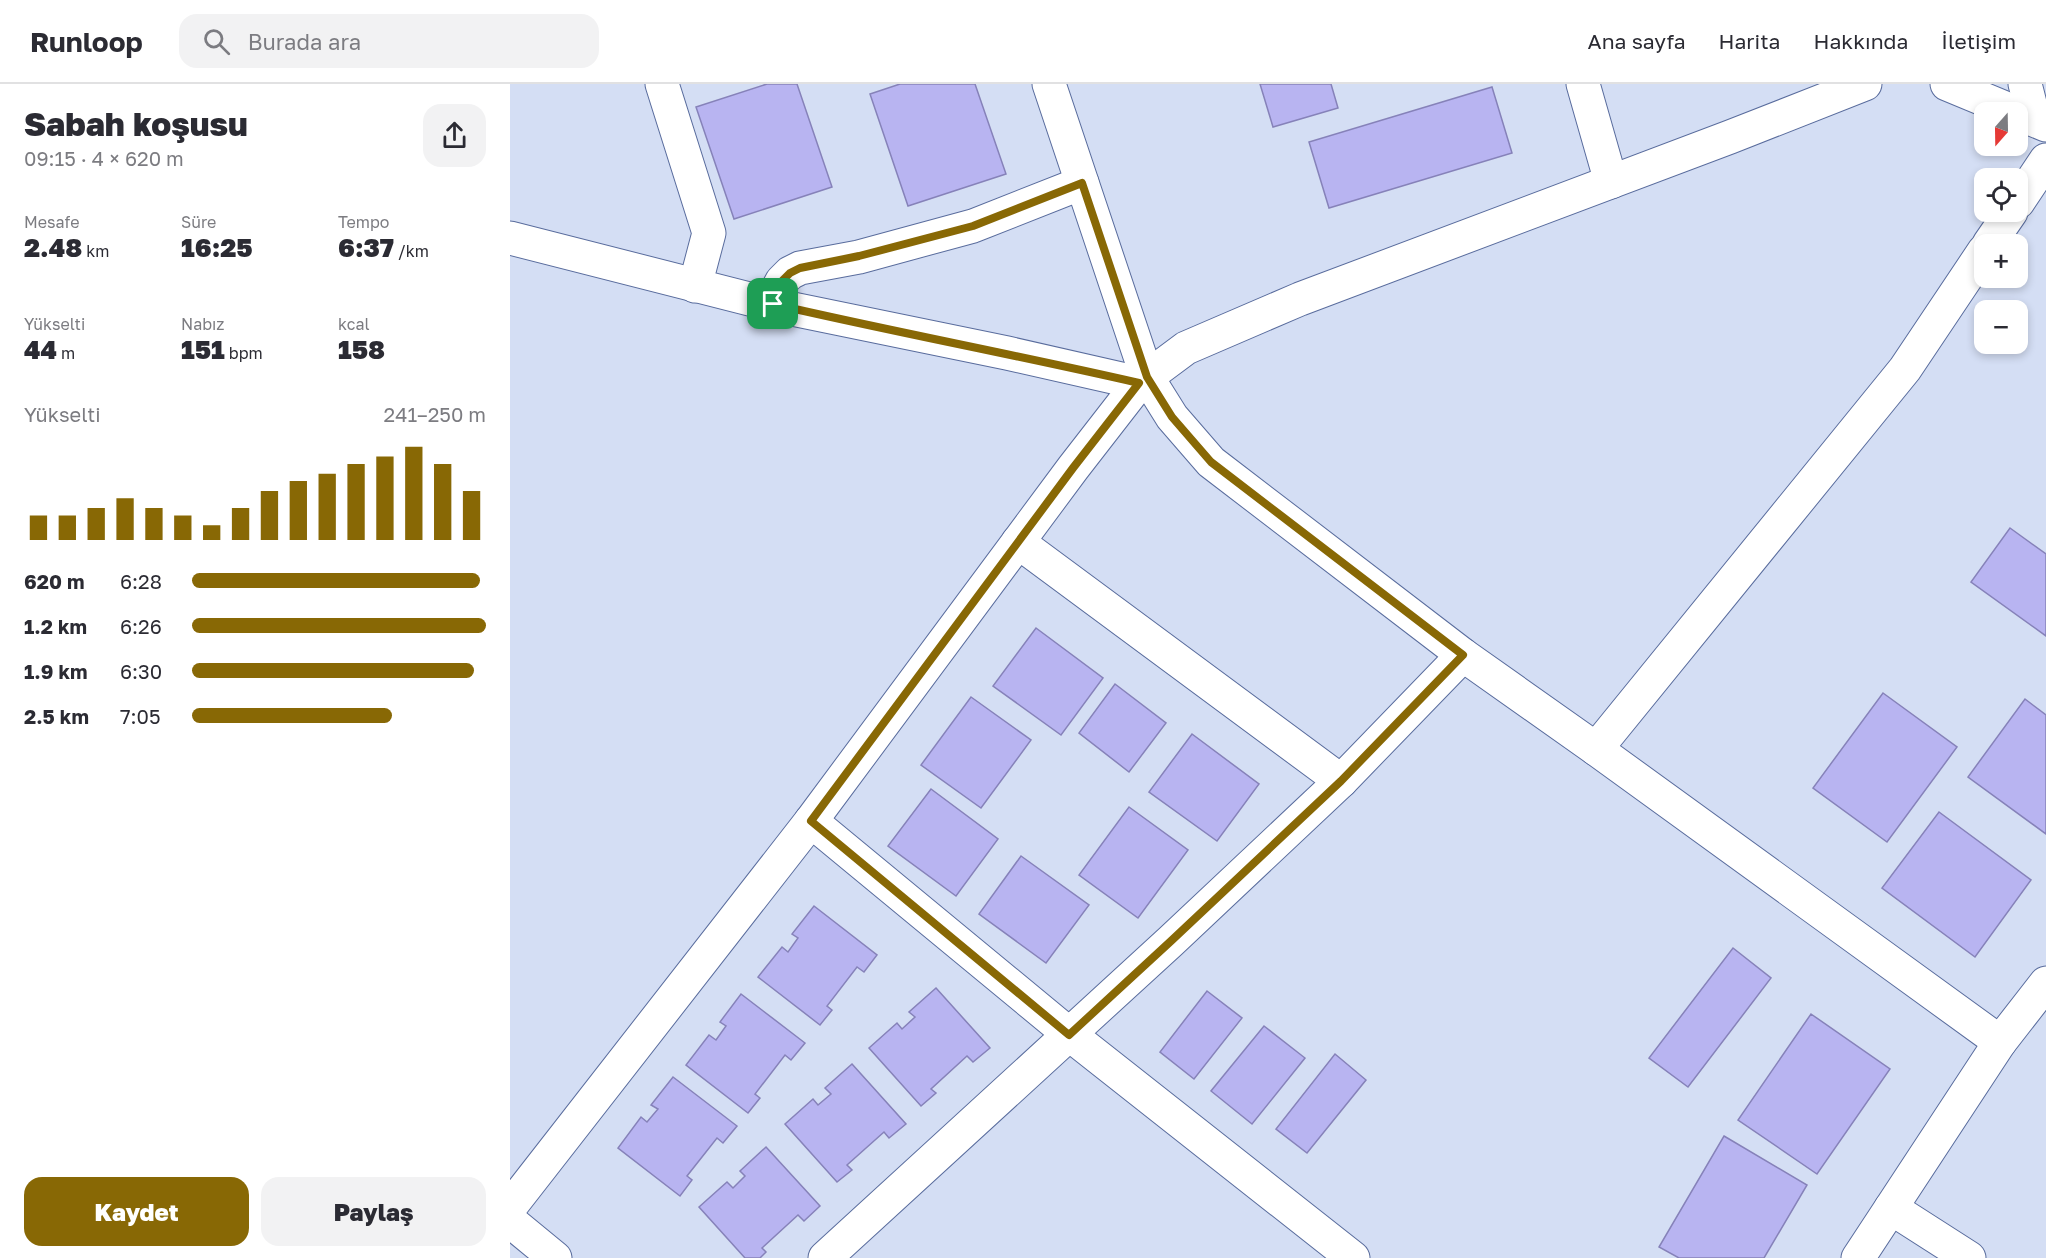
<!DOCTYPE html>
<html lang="tr">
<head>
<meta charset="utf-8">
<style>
	body { margin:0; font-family:"Golos Text",sans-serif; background:#f2f2f3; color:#2b2b33; height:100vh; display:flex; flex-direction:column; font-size:22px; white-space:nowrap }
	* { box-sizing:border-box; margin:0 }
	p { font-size:20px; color:#7c7c81 }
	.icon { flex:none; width:33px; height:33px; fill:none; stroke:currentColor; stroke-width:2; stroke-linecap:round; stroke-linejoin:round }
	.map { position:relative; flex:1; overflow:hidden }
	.details { display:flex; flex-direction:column; background:#fff; width:510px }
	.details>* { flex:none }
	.needle { width:39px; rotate:200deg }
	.tools { position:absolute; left:1464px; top:18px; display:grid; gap:12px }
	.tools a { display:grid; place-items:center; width:54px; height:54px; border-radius:12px; background:#fff; box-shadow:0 3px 9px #0003; font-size:30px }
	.pin { position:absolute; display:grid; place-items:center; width:51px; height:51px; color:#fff; margin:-26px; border-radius:12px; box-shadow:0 3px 9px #0006 }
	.round { display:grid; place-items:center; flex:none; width:63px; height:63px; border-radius:18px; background:#f2f2f3 }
	.overview { display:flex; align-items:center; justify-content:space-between; height:102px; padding:0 24px }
	h1 { font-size:33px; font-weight:800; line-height:45px }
	.metrics { display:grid; grid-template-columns:repeat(3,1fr); gap:9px; height:102px; padding:6px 24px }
	.metrics div { display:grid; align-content:center }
	.metrics b { font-size:26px; font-weight:800 }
	.metrics small { font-size:16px; font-weight:400 }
	.metrics p { font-size:16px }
	.chart { height:168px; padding:12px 24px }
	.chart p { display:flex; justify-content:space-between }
	.chart svg { width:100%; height:108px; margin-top:6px; stroke:#886805; stroke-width:6 }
	.button { display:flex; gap:12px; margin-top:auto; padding:12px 24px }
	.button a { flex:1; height:69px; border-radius:18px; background:#886805; color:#fff; font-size:24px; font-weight:800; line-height:69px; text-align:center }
	.button a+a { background:#f2f2f3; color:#2b2b33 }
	ul { padding:0 24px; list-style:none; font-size:20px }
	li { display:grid; grid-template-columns:96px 72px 1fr; align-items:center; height:45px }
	li i { height:15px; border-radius:8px; background:#886805 }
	header { display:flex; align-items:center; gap:36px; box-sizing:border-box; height:84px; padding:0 30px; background:#fff; border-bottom:2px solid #e1e1e2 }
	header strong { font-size:28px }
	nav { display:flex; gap:33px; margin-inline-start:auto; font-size:21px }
	.search { width:420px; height:54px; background:#f2f2f3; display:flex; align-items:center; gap:15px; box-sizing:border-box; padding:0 21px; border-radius:18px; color:#7c7c81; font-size:22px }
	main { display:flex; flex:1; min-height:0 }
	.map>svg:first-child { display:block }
	.building { fill:#b8b4f1; stroke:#8682b9; stroke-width:1.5 }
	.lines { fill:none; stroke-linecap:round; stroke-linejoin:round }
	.minor-casing { stroke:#596c9d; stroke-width:35 }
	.minor { stroke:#fff; stroke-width:33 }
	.route-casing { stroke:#fff; stroke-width:12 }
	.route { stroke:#886805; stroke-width:8 }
</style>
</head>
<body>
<header>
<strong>Runloop</strong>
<div class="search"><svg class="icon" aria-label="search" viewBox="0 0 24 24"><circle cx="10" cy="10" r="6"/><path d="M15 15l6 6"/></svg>Burada ara</div>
<nav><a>Ana sayfa</a><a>Harita</a><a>Hakkında</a><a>İletişim</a></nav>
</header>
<main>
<section class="details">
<div class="overview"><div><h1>Sabah koşusu</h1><p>09:15 · 4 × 620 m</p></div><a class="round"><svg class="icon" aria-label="share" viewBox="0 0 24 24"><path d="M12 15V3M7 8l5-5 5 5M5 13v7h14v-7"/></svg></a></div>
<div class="metrics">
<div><p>Mesafe</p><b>2.48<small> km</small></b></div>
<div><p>Süre</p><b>16:25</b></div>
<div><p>Tempo</p><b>6:37<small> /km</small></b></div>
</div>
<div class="metrics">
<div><p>Yükselti</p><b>44<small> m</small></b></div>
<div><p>Nabız</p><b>151<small> bpm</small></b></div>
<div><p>kcal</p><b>158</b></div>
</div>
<div class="chart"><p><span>Yükselti</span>241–250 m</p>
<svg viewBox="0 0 160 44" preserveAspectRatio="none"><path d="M5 44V34M15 44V34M25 44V31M35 44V27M45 44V31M55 44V34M65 44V38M75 44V31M85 44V24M95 44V20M105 44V17M115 44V13M125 44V10M135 44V6M145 44V13M155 44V24"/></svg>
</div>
<ul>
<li><b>620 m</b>6:28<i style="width:98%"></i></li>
<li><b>1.2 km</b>6:26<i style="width:100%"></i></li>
<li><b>1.9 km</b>6:30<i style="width:96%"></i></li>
<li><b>2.5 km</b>7:05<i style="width:68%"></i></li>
</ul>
<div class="button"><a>Kaydet</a><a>Paylaş</a></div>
</section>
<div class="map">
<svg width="1536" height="1174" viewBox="0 0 1536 1174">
	<rect width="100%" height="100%" fill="#d4def4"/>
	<g class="building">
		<polygon points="257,0 287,0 322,103 224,135 186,23"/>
		<polygon points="390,0 465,0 496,90 398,122 360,10"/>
		<polygon points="750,0 821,0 828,24 763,43"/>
		<polygon points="982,3 1002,69 819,124 799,58"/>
		<polygon points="1500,444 1536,470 1536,552 1461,498"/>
		<polygon points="526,544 593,594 551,651 483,602"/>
		<polygon points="605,600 656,639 619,688 569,649"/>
		<polygon points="1373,609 1447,663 1377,758 1303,704"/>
		<polygon points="461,613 521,656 471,724 411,681"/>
		<polygon points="1515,615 1536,631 1536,750 1458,693"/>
		<polygon points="682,650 749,700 707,757 639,708"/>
		<polygon points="421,705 488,755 446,812 378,762"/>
		<polygon points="619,723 678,766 628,834 569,791"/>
		<polygon points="1429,728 1521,796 1465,873 1372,804"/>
		<polygon points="511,772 579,821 536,879 469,830"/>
		<polygon points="304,822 367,871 354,888 347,883 317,922 322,926 310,941 248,893 272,863 278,868 288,854 282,850"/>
		<polygon points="1223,864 1261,894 1178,1003 1139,974"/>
		<polygon points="426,904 480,964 463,978 457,972 421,1005 426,1009 411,1022 359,964 387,939 392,945 405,933 399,928"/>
		<polygon points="697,907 732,934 684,995 650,968"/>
		<polygon points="231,910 295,959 281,976 275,971 245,1010 250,1014 238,1029 176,981 199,951 206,956 216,942 210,938"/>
		<polygon points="1301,930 1380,985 1307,1090 1228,1036"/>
		<polygon points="754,942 795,974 742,1040 701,1007"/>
		<polygon points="825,970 856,996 797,1069 766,1045"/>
		<polygon points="342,980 396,1040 379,1054 374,1048 337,1081 342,1086 327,1098 275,1040 303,1015 308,1021 321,1010 315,1004"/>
		<polygon points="163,993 227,1042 213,1059 207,1054 177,1092 182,1096 170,1112 108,1064 131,1033 137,1038 148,1025 141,1021"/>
		<polygon points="1214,1052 1297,1101 1254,1174 1169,1174 1149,1163"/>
		<polygon points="256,1063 310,1122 294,1137 288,1131 252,1164 256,1168 250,1174 235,1174 189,1123 217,1098 223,1104 235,1092 230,1087"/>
	</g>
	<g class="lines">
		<g class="minor-casing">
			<g id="minor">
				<polyline points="152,0 199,149 185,202"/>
				<polyline points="539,0 637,293 662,333 701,378 953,571 1086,665 1490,958"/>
				<polyline points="1073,0 1101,98"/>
				<polyline points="1437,0 1536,41"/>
				<polyline points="1515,0 1524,35"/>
				<polyline points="1508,118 1536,76"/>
				<polyline points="0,154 263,221 497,269 629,299"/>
				<polyline points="1479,160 1501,128"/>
				<polyline points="263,221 266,208 272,197 280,189 290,184 349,173 463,142 572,99"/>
				<polyline points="508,458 831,697"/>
				<polyline points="1086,665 1395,285 1474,167"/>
				<polyline points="301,737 559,950 843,1174"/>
				<polyline points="0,1123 301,737 563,384 629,299 676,264 790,215 1220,53 1355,0"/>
				<polyline points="1381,1124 1459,1174"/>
				<polyline points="0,1137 45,1174"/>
				<polyline points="315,1174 661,857 831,697 953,571"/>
				<polyline points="1348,1174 1490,958 1536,899"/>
			</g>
		</g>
		<use href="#minor" class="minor"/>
	</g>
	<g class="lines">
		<g class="route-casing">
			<path id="route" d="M572,99L637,293L662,333L701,378L953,571L831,697L661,857L559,951L301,737L563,384L629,299C507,271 384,248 263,220L266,208L272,197L280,189L290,184L349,172L463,142Z"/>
		</g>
		<use href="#route" class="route"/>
	</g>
</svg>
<div class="tools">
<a><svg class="needle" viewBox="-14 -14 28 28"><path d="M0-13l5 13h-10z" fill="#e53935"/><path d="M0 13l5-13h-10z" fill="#7c7c81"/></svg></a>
<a><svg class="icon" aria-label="locate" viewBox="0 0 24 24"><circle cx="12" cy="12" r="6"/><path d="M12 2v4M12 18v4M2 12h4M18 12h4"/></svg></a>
<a>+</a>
<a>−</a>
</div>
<div class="pin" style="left:263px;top:220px;background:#1e9e55"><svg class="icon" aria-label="arrive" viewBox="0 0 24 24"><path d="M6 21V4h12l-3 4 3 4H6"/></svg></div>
</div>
</main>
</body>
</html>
